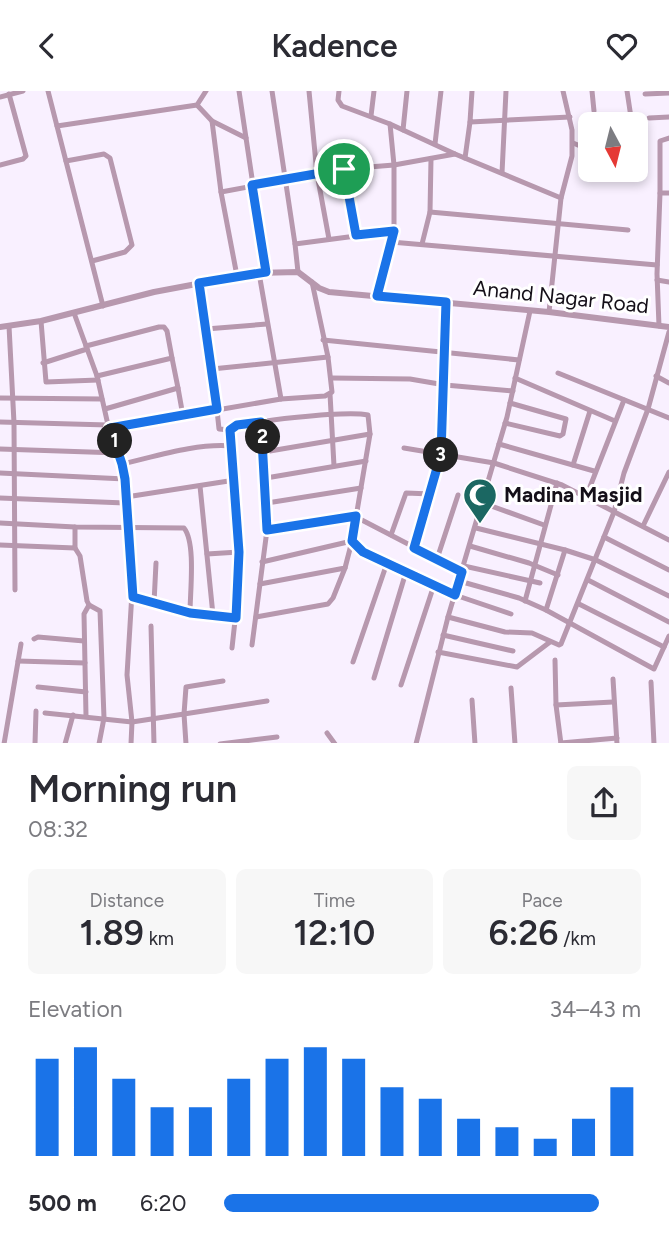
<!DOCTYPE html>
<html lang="en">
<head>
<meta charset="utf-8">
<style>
	body { margin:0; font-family:Figtree,sans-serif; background:#f7f7f7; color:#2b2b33; height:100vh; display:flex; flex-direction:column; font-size:26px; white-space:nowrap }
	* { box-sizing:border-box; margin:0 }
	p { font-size:23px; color:#7c7c81 }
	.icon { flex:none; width:38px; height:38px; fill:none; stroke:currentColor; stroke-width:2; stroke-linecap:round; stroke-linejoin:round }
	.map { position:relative; height:652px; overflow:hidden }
	.drawer { display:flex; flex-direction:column; background:#fff; flex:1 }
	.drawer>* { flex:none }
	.needle { width:46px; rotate:173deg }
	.tools { position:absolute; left:578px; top:21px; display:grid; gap:14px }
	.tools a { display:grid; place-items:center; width:70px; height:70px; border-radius:10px; background:#fff; box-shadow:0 4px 10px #0003; font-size:35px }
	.pin { position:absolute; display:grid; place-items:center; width:60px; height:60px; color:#fff; margin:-30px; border:4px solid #fff; border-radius:50%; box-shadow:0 2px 7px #0007 }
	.km { position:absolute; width:35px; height:35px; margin:-18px; border-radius:50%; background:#222; color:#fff; font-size:19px; line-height:35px; text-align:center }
	.round { display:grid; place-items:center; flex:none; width:74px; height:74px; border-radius:10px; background:#f7f7f7 }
	.overview { display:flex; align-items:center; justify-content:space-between; height:119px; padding:0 28px }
	h1 { font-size:38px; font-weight:600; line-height:52px }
	.metrics { display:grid; grid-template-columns:repeat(3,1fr); gap:10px; height:119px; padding:7px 28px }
	.metrics div { display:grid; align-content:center; border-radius:10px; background:#f7f7f7; text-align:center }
	.metrics b { font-size:35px; font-weight:600 }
	.metrics small { font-size:19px; font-weight:400 }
	.metrics p { font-size:19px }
	.chart { height:196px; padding:14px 28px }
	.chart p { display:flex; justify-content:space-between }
	.chart svg { width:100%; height:126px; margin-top:7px; stroke:#1a73e8; stroke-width:6 }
	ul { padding:0 28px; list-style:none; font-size:23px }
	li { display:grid; grid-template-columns:112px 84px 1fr; align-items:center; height:52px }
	li i { height:18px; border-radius:9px; background:#1a73e8 }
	header { display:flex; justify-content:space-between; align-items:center; height:91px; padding:0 28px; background:#fff; font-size:32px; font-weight:600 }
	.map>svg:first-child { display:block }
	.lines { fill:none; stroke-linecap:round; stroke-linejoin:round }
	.minor { stroke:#b798ae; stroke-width:5 }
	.tertiary { stroke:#b798ae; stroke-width:6 }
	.route-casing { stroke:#fff; stroke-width:14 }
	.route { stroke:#1a73e8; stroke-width:9 }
	.labels { text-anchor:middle; stroke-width:6; stroke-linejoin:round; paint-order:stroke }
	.street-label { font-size:21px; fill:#140f18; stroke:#fff }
	.poi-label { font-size:21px; font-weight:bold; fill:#140f18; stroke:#fff; text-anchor:start }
</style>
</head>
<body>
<header><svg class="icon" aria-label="back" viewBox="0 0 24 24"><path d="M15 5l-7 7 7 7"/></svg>Kadence<svg class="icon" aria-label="heart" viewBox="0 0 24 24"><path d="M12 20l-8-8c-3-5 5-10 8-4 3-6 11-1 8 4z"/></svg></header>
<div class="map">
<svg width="669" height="653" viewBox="0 0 669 653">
	<rect width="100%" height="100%" fill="#f9f0ff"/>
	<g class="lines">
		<g class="minor">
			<polyline points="48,0 103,215"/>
			<polyline points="239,0 266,181"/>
			<polyline points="272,0 295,153"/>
			<polyline points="309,0 317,83 329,148"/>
			<polyline points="339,0 338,9 342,15 390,33 455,63 561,107"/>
			<polyline points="472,0 470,31 570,26"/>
			<polyline points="592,0 594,20"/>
			<polyline points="627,0 632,33"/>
			<polyline points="645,3 669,2"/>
			<polyline points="0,6 23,0"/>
			<polyline points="197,14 212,30 246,47"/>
			<polyline points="371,25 374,0"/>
			<polyline points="649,27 669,26"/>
			<polyline points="212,30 221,101 237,185"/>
			<polyline points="390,33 394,74 394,141"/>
			<polyline points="57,35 197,14 206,0"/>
			<polyline points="403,39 407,0"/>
			<polyline points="573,52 590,59"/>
			<polyline points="435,53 441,0"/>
			<polyline points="635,55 635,60"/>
			<polyline points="465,67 470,31"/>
			<polyline points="66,70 104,63 110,67 132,154 125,161 92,170"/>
			<polyline points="0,74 23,68 26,65 9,3"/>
			<polyline points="344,78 356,144"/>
			<polyline points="606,80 608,79"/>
			<polyline points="502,82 506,0"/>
			<polyline points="221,101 344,78 394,74 455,63"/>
			<polyline points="660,102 660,50 669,47"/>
			<polyline points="430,121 431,68"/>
			<polyline points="422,153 430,121 628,139"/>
			<polyline points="298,181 295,153 394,140"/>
			<polyline points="259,182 281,308"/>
			<polyline points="657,189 669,191"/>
			<polyline points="199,193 217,319 281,308 325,305 332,301 328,266 312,191"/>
			<polyline points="377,205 391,151 657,174"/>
			<polyline points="549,221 561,107 572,65 572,39 563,0"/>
			<polyline points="74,222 97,285 108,334 122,373 125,388 127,436 133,485 127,584 132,631 131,653"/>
			<polyline points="41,230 46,291 98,289"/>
			<polyline points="9,235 14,332 15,499"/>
			<polyline points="659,235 657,183 660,102 669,102"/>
			<polyline points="206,238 267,233"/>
			<polyline points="323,249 519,269"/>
			<polyline points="86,255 159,236 164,236 167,240 172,267 97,285"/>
			<polyline points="43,272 87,258"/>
			<polyline points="212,278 328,266"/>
			<polyline points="558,282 669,327"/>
			<polyline points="656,285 669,292"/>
			<polyline points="332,287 410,288 445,294 513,300"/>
			<polyline points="515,287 615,330"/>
			<polyline points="178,297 183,325"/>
			<polyline points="330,303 334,375"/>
			<polyline points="0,307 102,308"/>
			<polyline points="105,318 178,297 172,267"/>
			<polyline points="0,331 108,334"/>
			<polyline points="505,332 560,345 563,343 566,328 510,312"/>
			<polyline points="110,337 217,319 219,338 230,339 235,389 126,406"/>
			<path d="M230,339C245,329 348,320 368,324L370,343L352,450L364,461L455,504L511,523"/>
			<polyline points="499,353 594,380"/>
			<polyline points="404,357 494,372 562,394 669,449"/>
			<polyline points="0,358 119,362"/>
			<polyline points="264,361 370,343"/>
			<path d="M122,373C157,365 196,352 232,355"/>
			<polyline points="573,374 590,320"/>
			<polyline points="0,382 125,388"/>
			<polyline points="266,387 366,370"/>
			<polyline points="200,395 213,524"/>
			<polyline points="586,406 624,309"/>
			<polyline points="0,407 125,412"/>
			<polyline points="267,412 361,397"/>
			<polyline points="483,412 544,434"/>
			<path d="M0,432L75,436L184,437C196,452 190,501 190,522"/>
			<polyline points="643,435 669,381"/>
			<polyline points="267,439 356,426 462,481"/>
			<polyline points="391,444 406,402 431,403"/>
			<polyline points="604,446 669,479"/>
			<polyline points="0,454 75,457 75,436"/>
			<polyline points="470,455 529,472 558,484"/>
			<polyline points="75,457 80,465 87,510 89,514 100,520 104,627 99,653"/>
			<polyline points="414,457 441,363 446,211"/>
			<polyline points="565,459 596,469 669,505"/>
			<polyline points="207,463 239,461"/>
			<polyline points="437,468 458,404"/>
			<polyline points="464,475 540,492"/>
			<polyline points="588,489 669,531"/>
			<polyline points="459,490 519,507 546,519 565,459 476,437"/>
			<polyline points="260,493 345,477 352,450 262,471"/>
			<polyline points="133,506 190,522 236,527"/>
			<polyline points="525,510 557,392"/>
			<polyline points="154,512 156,472"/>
			<polyline points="579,513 664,556"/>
			<polyline points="546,519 654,578 669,545"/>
			<polyline points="256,526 328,513 333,507 345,477"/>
			<polyline points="448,526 505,541 532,542 559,554 561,553 614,421 624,382 648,318 669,241"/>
			<polyline points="151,535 154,653"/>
			<polyline points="443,544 513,560"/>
			<polyline points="34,548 38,546 84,550"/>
			<polyline points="252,554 267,439 261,331"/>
			<polyline points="232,557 239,493 235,389"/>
			<polyline points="438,561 517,576 550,551"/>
			<polyline points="555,569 556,614 561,653"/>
			<polyline points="18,570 85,572"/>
			<polyline points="353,571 387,472"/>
			<polyline points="374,587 406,481"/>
			<polyline points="613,588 617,653"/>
			<polyline points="223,590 186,596 184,623 267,610"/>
			<polyline points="651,591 654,653"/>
			<polyline points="401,594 434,494"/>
			<polyline points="38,596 86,601"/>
			<polyline points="511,597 515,653"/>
			<polyline points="472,609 475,653"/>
			<polyline points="556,614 613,611"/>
			<polyline points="45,622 132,631 184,623 186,653"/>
			<polyline points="86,625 84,523 89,514"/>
			<polyline points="327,642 335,653"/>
			<polyline points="561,652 617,647"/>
			<polyline points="4,653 21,553"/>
			<polyline points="35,653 36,620"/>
			<polyline points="65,653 73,624"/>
			<polyline points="220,653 277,646"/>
			<polyline points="416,653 448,526 507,326 530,220"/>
		</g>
		<polyline class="tertiary" points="0,236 41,230 154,201 255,182 298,181 319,197 329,201 549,221 669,236"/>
	</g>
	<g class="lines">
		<g class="route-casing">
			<polygon id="route" points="344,78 356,144 394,140 377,205 446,211 441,363 414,457 462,481 455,504 363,461 352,450 356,425 267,439 261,331 237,334 230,339 239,461 236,527 190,522 133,506 125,388 122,373 110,337 217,318 199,192 266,181 252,94"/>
		</g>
		<use href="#route" class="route"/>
	</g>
	<defs>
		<g id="mosque-pin" transform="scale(1.75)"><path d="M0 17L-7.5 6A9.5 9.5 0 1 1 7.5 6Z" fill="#1b6762" stroke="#fff"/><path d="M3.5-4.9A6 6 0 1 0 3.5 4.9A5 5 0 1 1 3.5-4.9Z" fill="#fff"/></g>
	</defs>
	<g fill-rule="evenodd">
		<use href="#mosque-pin" x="480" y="404"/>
	</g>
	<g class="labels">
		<g class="street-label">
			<text transform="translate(561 206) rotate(6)" y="7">Anand Nagar Road</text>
		</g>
		<g class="poi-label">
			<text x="504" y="411">Madina Masjid</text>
		</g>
	</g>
</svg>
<div class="tools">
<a><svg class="needle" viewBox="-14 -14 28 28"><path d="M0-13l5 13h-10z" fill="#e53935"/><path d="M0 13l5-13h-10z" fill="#7c7c81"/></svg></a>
</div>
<div class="pin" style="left:344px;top:78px;background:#1e9e55"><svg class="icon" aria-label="arrive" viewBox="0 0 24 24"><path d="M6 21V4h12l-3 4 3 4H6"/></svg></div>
<b class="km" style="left:115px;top:350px">1</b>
<b class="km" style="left:263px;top:346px">2</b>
<b class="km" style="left:441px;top:364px">3</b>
</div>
<section class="drawer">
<div class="overview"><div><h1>Morning run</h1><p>08:32</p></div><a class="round"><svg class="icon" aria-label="share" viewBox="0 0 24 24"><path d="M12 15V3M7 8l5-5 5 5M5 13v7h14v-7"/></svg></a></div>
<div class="metrics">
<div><p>Distance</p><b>1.89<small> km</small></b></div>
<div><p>Time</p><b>12:10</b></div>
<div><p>Pace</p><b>6:26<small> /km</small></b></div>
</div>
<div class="chart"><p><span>Elevation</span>34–43 m</p>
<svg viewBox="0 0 160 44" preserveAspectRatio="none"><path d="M5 44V10M15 44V6M25 44V17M35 44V27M45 44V27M55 44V17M65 44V10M75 44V6M85 44V10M95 44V20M105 44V24M115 44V31M125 44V34M135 44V38M145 44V31M155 44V20"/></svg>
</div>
<ul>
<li><b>500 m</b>6:20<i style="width:90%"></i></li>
</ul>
</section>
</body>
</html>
